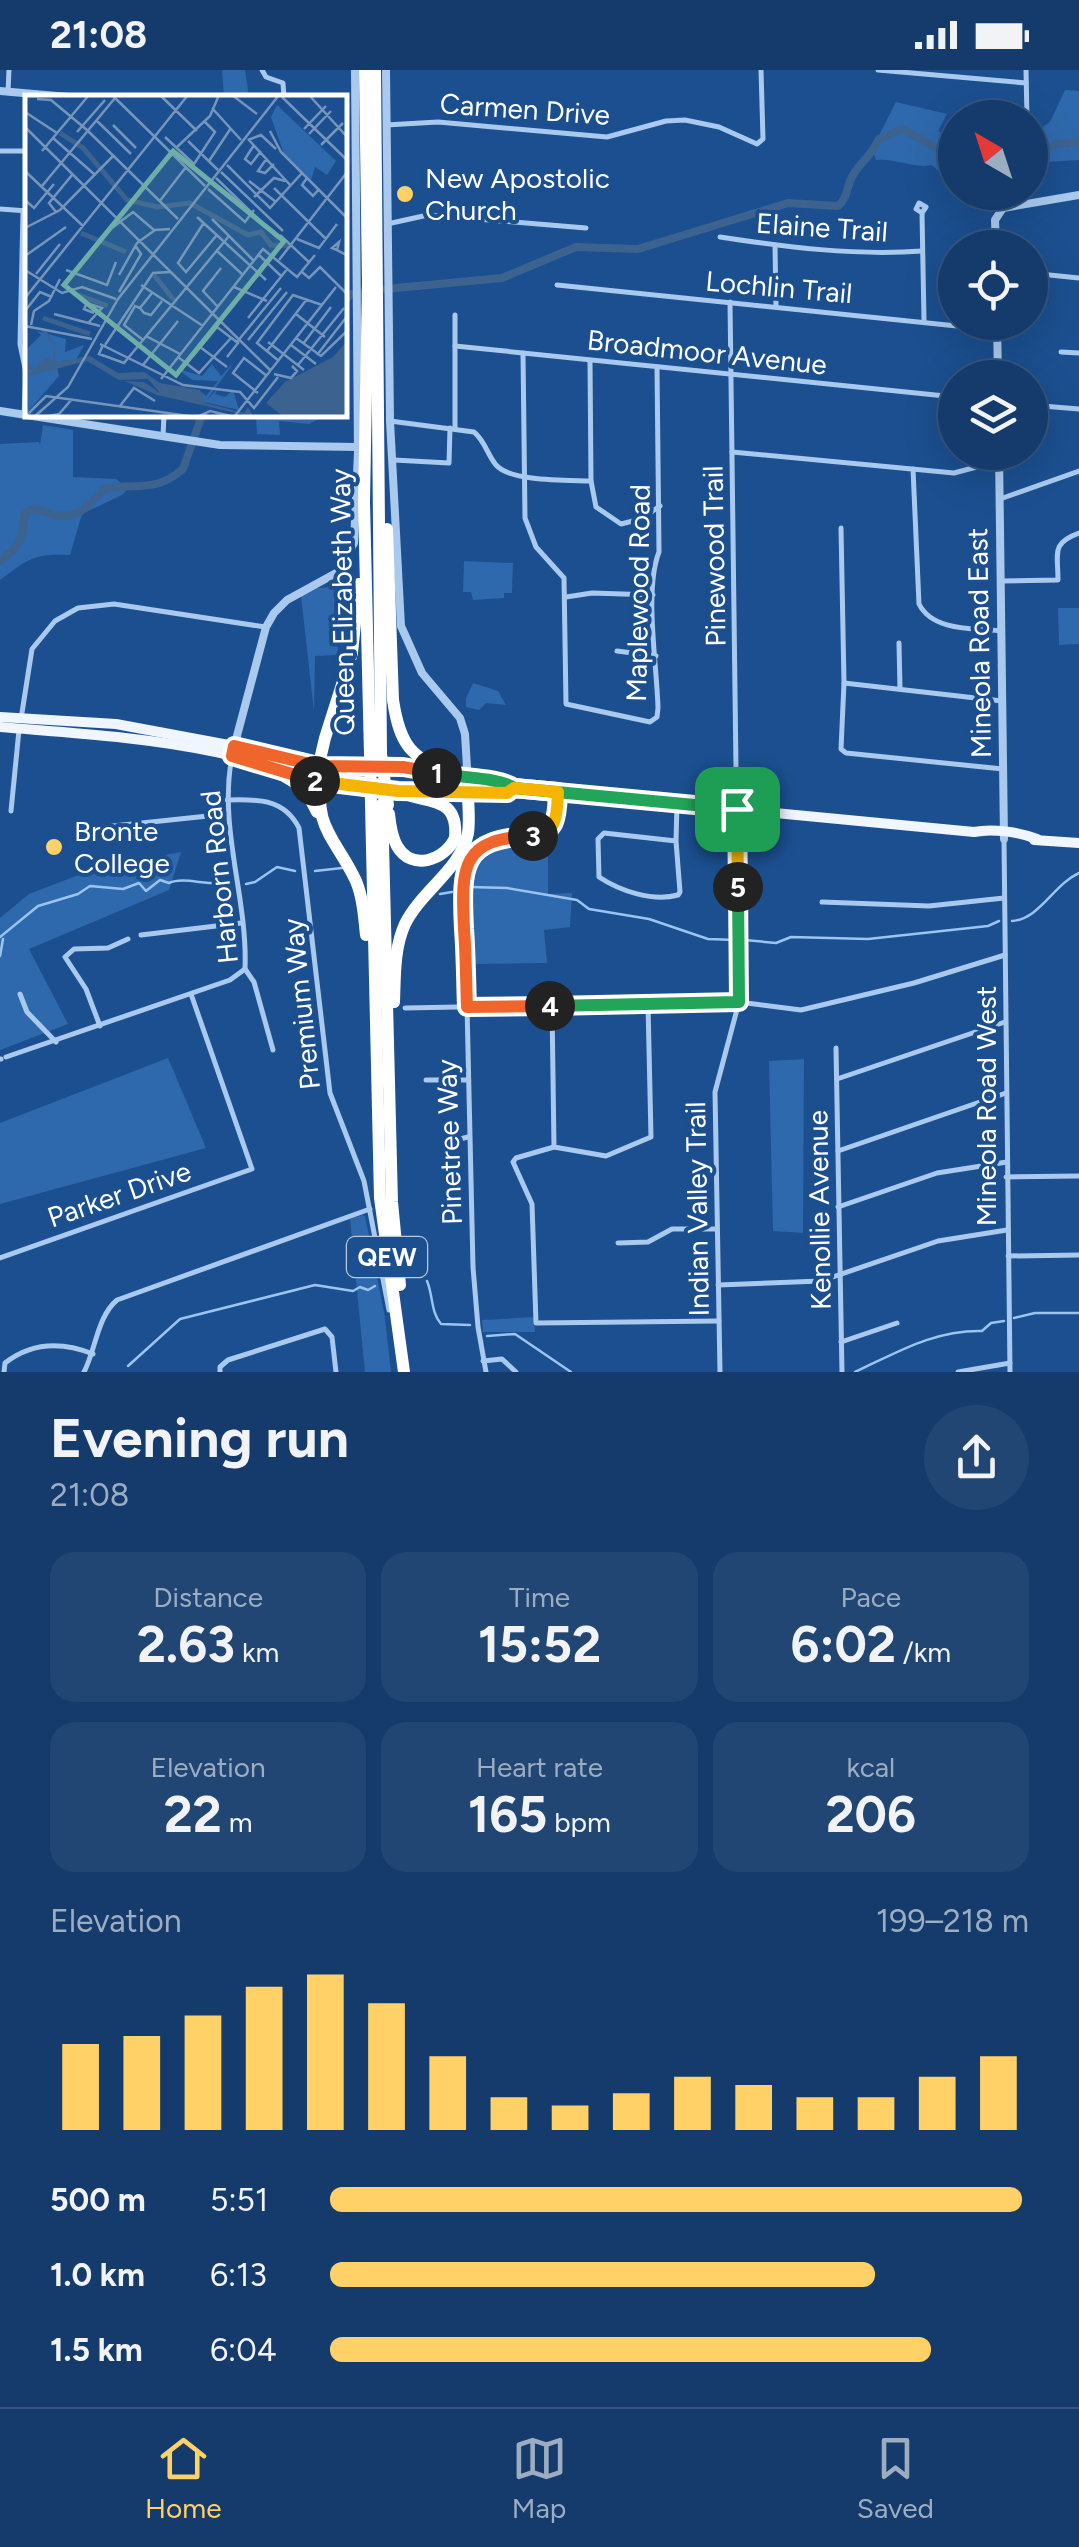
<!DOCTYPE html>
<html lang="en">
<head>
<meta charset="utf-8">
<style>
	body { margin:0; font-family:Figtree,sans-serif; background:#214673; color:#f1f3f6; height:100vh; display:flex; flex-direction:column; font-size:38px; white-space:nowrap }
	* { box-sizing:border-box; margin:0 }
	p { font-size:32px; color:#9dadc1 }
	.icon { flex:none; width:55px; height:55px; fill:none; stroke:currentColor; stroke-width:2; stroke-linecap:round; stroke-linejoin:round }
	.map { position:relative; height:1302px; overflow:hidden }
	.panel { display:flex; flex-direction:column; background:#143b6b; flex:1 }
	.panel>* { flex:none }
	.needle { width:65px; rotate:321deg }
	.fabs { position:absolute; left:938px; top:30px; display:grid; gap:20px }
	.fabs a { display:grid; place-items:center; width:110px; height:110px; border-radius:50%; background:#143b6b; box-shadow:0 10px 40px #0002,0 0 0 2px #33557e; font-size:50px }
	.pin { position:absolute; display:grid; place-items:center; width:85px; height:85px; color:#fff; margin:-42px; border-radius:20px; box-shadow:0 5px 15px #0006 }
	.km { position:absolute; width:50px; height:50px; margin:-25px; border-radius:50%; background:#222; color:#fff; font-size:28px; line-height:50px; text-align:center }
	.round { display:grid; place-items:center; flex:none; width:105px; height:105px; border-radius:52px; background:#214673 }
	.overview { display:flex; align-items:center; justify-content:space-between; height:170px; padding:0 50px }
	h1 { font-size:55px; font-weight:700; line-height:75px }
	.metrics { display:grid; grid-template-columns:repeat(3,1fr); gap:15px; height:170px; padding:10px 50px }
	.metrics div { display:grid; align-content:center; border-radius:25px; background:#214673; text-align:center }
	.metrics b { font-size:50px; font-weight:700 }
	.metrics small { font-size:28px; font-weight:400 }
	.metrics p { font-size:28px }
	.chart { height:280px; padding:20px 50px }
	.chart p { display:flex; justify-content:space-between }
	.chart svg { width:100%; height:180px; margin-top:10px; stroke:#ffd166; stroke-width:6 }
	ul { padding:0 50px; list-style:none; font-size:32px }
	li { display:grid; grid-template-columns:160px 120px 1fr; align-items:center; height:75px }
	li i { height:25px; border-radius:12px; background:#ffd166 }
	.status { display:flex; justify-content:space-between; align-items:center; height:70px; padding:0 50px; background:#143b6b; direction:ltr }
	.status svg { height:28px; fill:currentColor }
	.tab-bar { display:flex; justify-content:space-around; align-items:center; height:140px; border-top:2px solid #33557e; background:#143b6b; font-size:28px; color:#9dadc1 }
	.tab-bar a { display:grid; justify-items:center; gap:5px }
	.tab-bar .active { color:#ffd166 }
	.map>svg:first-child { display:block }
	.green { fill:#2e69ad }
	.lines { fill:none; stroke-linecap:round; stroke-linejoin:round }
	.stream { stroke:#9cc4f0; stroke-width:2.5 }
	.river { stroke:#3c6290; stroke-width:8 }
	.minor { stroke:#a9c9ee; stroke-width:5 }
	.tertiary { stroke:#a9c9ee; stroke-width:8 }
	.primary { stroke:#f0f6ff; stroke-width:10 }
	.motorway { stroke:#fff; stroke-width:12 }
	.motorway-bridge { stroke:#fff; stroke-width:12 }
	.split-1-casing { stroke:#fff; stroke-width:20 }
	.split-2-casing { stroke:#fff; stroke-width:20 }
	.split-3-casing { stroke:#fff; stroke-width:20 }
	.split-4-casing { stroke:#fff; stroke-width:20 }
	.split-5-casing { stroke:#fff; stroke-width:20 }
	.split-6-casing { stroke:#fff; stroke-width:20 }
	.split-1 { stroke:#22a559; stroke-width:12 }
	.split-2 { stroke:#f0652b; stroke-width:12 }
	.split-3 { stroke:#f5b400; stroke-width:12 }
	.split-4 { stroke:#f0652b; stroke-width:12 }
	.split-5 { stroke:#22a559; stroke-width:12 }
	.split-6 { stroke:#f5b400; stroke-width:12 }
	.poi-dot { fill:#ffd166; stroke:#1b4f8f; stroke-width:4 }
	.labels { text-anchor:middle; stroke-width:8; stroke-linejoin:round; paint-order:stroke }
	.shield { fill:#1b4f8f; stroke:#bbcadd; stroke-width:2.5 }
	.shield-label { font-size:25px; font-weight:bold; fill:#fff }
	.street-label { font-size:28px; fill:#fff; stroke:#1b4f8f }
	.poi-label { font-size:28px; fill:#fff; stroke:#1b4f8f; text-anchor:start }
	.inset-river { fill:none; stroke:#3c6290; stroke-width:5 }
	.inset-road { fill:none; stroke:#7695bc; stroke-width:2.5 }
	.view { fill:#6fada8; fill-opacity:0.15; stroke:#6fada8; stroke-width:5 }
	.inset-edge { fill:none; stroke:#fff; stroke-width:5 }
</style>
</head>
<body>
<div class="status"><b>21:08</b><svg viewBox="0 0 49 12"><path d="M0 12V9h3v3zM5 12V6h3v6zM10 12V3h3v9zM15 12V0h3v12zM26 1h20v11H26zM47 4h2v5h-2z"/></svg></div>
<div class="map">
<svg width="1079" height="1302" viewBox="0 0 1079 1302">
	<rect width="100%" height="100%" fill="#1b4f8f"/>
	<g class="green">
		<polygon points="222,0 245,0 249,27 224,27"/>
		<polygon points="1065,20 1079,21 1079,90 1030,93 1030,66 1050,52"/>
		<path d="M896,32L947,44L938,61L955,69V117L932,95C914,99 897,88 876,90L872,79Z"/>
		<polygon points="256,345 326,345 309,354 279,351 280,365 257,364"/>
		<path d="M43,355L73,360V407L116,409L128,419L122,425L82,444L70,485C34,483 28,489 0,510V374L39,372L40,375Z"/>
		<polygon points="464,491 513,493 512,523 504,523 504,528 473,530 471,522 463,522"/>
		<polygon points="346,516 337,585 315,586 314,642 301,526 317,518"/>
		<polygon points="1058,538 1079,538 1079,574 1059,575"/>
		<polygon points="473,613 498,621 506,635 486,633 479,640 466,637 466,628"/>
		<path d="M548,768V824L572,823L570,857L544,860L547,893L472,894C471,853 453,780 508,769C522,767 535,770 548,768Z"/>
		<polygon points="181,782 169,820 29,879 68,954 0,980 0,848 29,824 94,799"/>
		<polygon points="168,988 206,1078 0,1134 0,1053"/>
		<polygon points="804,989 803,1163 773,1161 769,991"/>
		<polygon points="362,1145 365,1146 385,1248 391,1302 365,1302 350,1149"/>
		<polygon points="534,1247 535,1262 483,1262 482,1250"/>
	</g>
	<g class="lines">
		<g class="stream">
			<polyline points="315,801 342,798"/>
			<polyline points="246,814 255,812 277,797 295,801"/>
			<polyline points="471,817 507,818 577,830 589,839 649,849 708,869 736,870"/>
			<polyline points="440,824 452,822"/>
			<path d="M1012,851C1040,849 1053,815 1079,803"/>
			<path d="M0,867L38,836L78,824L90,816L123,819L139,813L146,821L160,810L169,813C185,806 209,817 231,812"/>
			<polyline points="745,870 776,873 791,867 868,869 988,856 999,851"/>
			<polyline points="0,886 3,869"/>
			<path d="M427,1211C433,1225 431,1243 441,1254L470,1255"/>
			<polyline points="1014,1248 1035,1243 1079,1243"/>
			<polyline points="487,1266 515,1264 571,1302"/>
			<polyline points="128,1296 180,1249 315,1215 353,1221 360,1217 368,1220 375,1216"/>
			<path d="M855,1302C898,1282 934,1260 982,1261L991,1253L1004,1251"/>
		</g>
		<g class="river">
			<polyline points="1030,87 1057,74 1079,72"/>
			<path d="M386,219L502,208L576,177L638,179L788,133L838,136C849,127 846,116 853,105C862,90 870,88 879,69L902,59L955,88"/>
			<polyline points="345,231 351,224 362,223"/>
			<path d="M0,491C19,477 24,469 24,445L31,439C40,439 46,443 55,445C80,450 89,434 104,419C137,412 154,424 183,399L202,345"/>
		</g>
		<g class="minor">
			<polyline points="262,0 266,7 283,13 284,28"/>
			<polyline points="878,0 1026,13"/>
			<polyline points="1026,0 1027,48"/>
			<polyline points="8,22 9,0"/>
			<polyline points="386,55 438,52 607,67 666,51 685,50 719,57 757,74 763,69 761,0"/>
			<polyline points="0,81 28,81"/>
			<polyline points="0,139 28,141"/>
			<polyline points="23,141 20,274 26,303 24,345"/>
			<polyline points="922,143 916,139 919,133 926,137 922,143 924,250"/>
			<polyline points="387,154 428,145 586,158"/>
			<path d="M720,167C786,177 855,186 922,181"/>
			<polyline points="775,175 776,237"/>
			<polyline points="1030,203 1079,208"/>
			<polyline points="557,215 996,260"/>
			<polyline points="455,276 955,327"/>
			<polyline points="1061,282 1079,283"/>
			<path d="M523,283L525,448L536,477L564,508L566,634L650,652L657,647L658,638C657,595 644,520 659,482L657,297"/>
			<polyline points="590,291 591,411 596,437 621,454 641,449 660,436"/>
			<polyline points="1030,335 1079,339"/>
			<path d="M390,351L474,362C485,371 487,384 496,395C511,412 568,410 591,411"/>
			<polyline points="455,358 455,245"/>
			<polyline points="163,366 164,345"/>
			<polyline points="732,382 954,403 999,391"/>
			<polyline points="394,390 449,393 450,358"/>
			<path d="M913,399L919,534C933,562 975,558 1002,561"/>
			<polyline points="1000,429 1079,401"/>
			<polyline points="841,458 844,613 841,679 846,683 1003,699"/>
			<path d="M1001,511L1058,510C1058,483 1051,473 1079,463"/>
			<polyline points="566,527 592,523 653,525"/>
			<polyline points="899,573 900,619"/>
			<polyline points="617,581 656,586"/>
			<polyline points="844,613 1002,631"/>
			<polyline points="21,649 32,579 55,551 78,538 114,534 265,557"/>
			<path d="M232,686C218,758 248,828 245,899L254,912L273,980"/>
			<path d="M227,730C256,729 284,728 299,758L330,1023L364,1111L389,1240"/>
			<polyline points="11,741 19,660"/>
			<polyline points="94,758 227,744"/>
			<polyline points="1004,770 1010,1302"/>
			<path d="M676,771L604,763L598,769L599,807C620,821 653,832 678,825L680,822L676,771L677,733"/>
			<polyline points="822,832 929,836 1004,828"/>
			<polyline points="141,865 241,853"/>
			<polyline points="20,924 27,942 56,972"/>
			<polyline points="552,936 554,1077 606,1086 651,1067 648,934"/>
			<polyline points="405,938 739,932 801,940 914,913 1005,885"/>
			<polyline points="100,956 86,919 65,887 74,879 108,878 128,869"/>
			<polyline points="836,978 842,1302"/>
			<polyline points="6,987 230,910 245,899"/>
			<polyline points="0,989 1,989"/>
			<polyline points="837,1009 1005,952"/>
			<polyline points="426,1010 466,1010"/>
			<polyline points="444,1073 468,1067"/>
			<polyline points="554,1077 516,1088 513,1092 532,1134 536,1253 719,1251"/>
			<polyline points="838,1081 1006,1023"/>
			<polyline points="1006,1107 1079,1106"/>
			<polyline points="838,1137 937,1103 1007,1092"/>
			<polyline points="618,1173 648,1172 672,1159 717,1159"/>
			<polyline points="1008,1186 1079,1185"/>
			<polyline points="0,1188 252,1099 191,924"/>
			<polyline points="718,1215 821,1211 938,1171 1007,1160"/>
			<polyline points="841,1272 897,1253"/>
			<polyline points="483,1291 502,1289 516,1302"/>
			<path d="M4,1302L5,1293C32,1272 63,1272 93,1284"/>
			<path d="M84,1302C96,1279 97,1247 117,1230L370,1139"/>
			<polyline points="220,1302 220,1297 228,1290 325,1259 332,1267 336,1302"/>
			<path d="M486,1302L478,1257L473,1197L464,805C480,755 512,776 548,762L556,749L558,724"/>
			<polyline points="720,1302 715,1022 739,932 730,232"/>
			<polyline points="958,1302 1010,1293"/>
		</g>
		<g class="tertiary">
			<polyline points="386,0 390,351 401,556 422,603 460,648 465,664 468,714"/>
			<polyline points="0,21 80,28"/>
			<polyline points="996,178 995,150 1003,138 1079,125"/>
			<polyline points="997,252 998,308"/>
			<polyline points="0,341 220,375 358,377"/>
			<polyline points="999,382 1004,769"/>
			<polyline points="234,677 266,557 274,543 287,530 338,502 354,473 358,382 355,0"/>
		</g>
		<g class="primary">
			<path d="M0,647L116,654L234,676L318,696L421,699L459,709L507,713L514,718L974,762C992,758 1019,762 1037,769"/>
			<path d="M0,657C72,663 145,667 216,682C269,694 319,715 374,719"/>
			<polyline points="406,721 507,723 514,718"/>
			<polyline points="1034,770 1079,773"/>
		</g>
		<g class="motorway">
			<polyline points="365,0 368,213 364,432 370,685"/>
			<polyline points="375,0 381,684"/>
			<path d="M387,459L393,630C401,683 414,686 459,709"/>
			<polyline points="266,695 305,719 317,742"/>
			<path d="M324,701C310,756 336,768 356,811C363,828 364,847 366,865"/>
			<polyline points="315,711 325,668 352,583 359,514"/>
			<polyline points="371,734 380,1128 404,1302"/>
			<polyline points="382,734 392,1132 400,1215"/>
			<path d="M389,744C390,754 392,767 397,776C412,802 445,790 455,768C459,723 424,735 398,721"/>
			<path d="M394,932C395,906 394,878 405,854C421,821 461,799 468,763C470,750 468,736 468,723"/>
		</g>
		<g class="motorway-bridge">
			<polyline points="381,684 388,735"/>
			<polyline points="370,685 371,734"/>
		</g>
	</g>
	<g class="lines">
		<g class="split-1-casing">
			<path id="split-1" d="M437,703C457,708 500,707 514,718L737,739"/>
		</g>
		<g class="split-2-casing">
			<polyline id="split-2" points="315,711 232,686 234,676 318,696 403,697 437,703"/>
		</g>
		<g class="split-3-casing">
			<path id="split-3" d="M315,711L398,721L507,723L514,718L558,722C557,744 558,762 533,766"/>
		</g>
		<g class="split-4-casing">
			<path id="split-4" d="M533,766C461,768 461,796 464,859C466,885 466,911 467,937L550,936"/>
		</g>
		<g class="split-5-casing">
			<polyline id="split-5" points="550,936 739,932 738,817"/>
		</g>
		<g class="split-6-casing">
			<polyline id="split-6" points="737,739 738,817"/>
		</g>
		<use href="#split-1" class="split-1"/>
		<use href="#split-2" class="split-2"/>
		<use href="#split-3" class="split-3"/>
		<use href="#split-4" class="split-4"/>
		<use href="#split-5" class="split-5"/>
		<use href="#split-6" class="split-6"/>
	</g>
	<g class="poi-dot">
		<circle cx="405" cy="124" r="10"/>
		<circle cx="54" cy="777" r="10"/>
	</g>
	<g class="labels">
		<rect class="shield" x="347" y="1167" width="80" height="40" rx="8"/>
		<g class="shield-label">
			<text x="387" y="1196">QEW</text>
		</g>
		<g class="street-label">
			<text transform="translate(525 39) rotate(4)" y="10">Carmen Drive</text>
			<text transform="translate(822 157) rotate(4)" y="10">Elaine Trail</text>
			<text transform="translate(779 217) rotate(5)" y="10">Lochlin Trail</text>
			<text transform="translate(707 282) rotate(6)" y="10">Broadmoor Avenue</text>
			<text transform="translate(714 486) rotate(-91)" y="10">Pinewood Trail</text>
			<text transform="translate(638 523) rotate(-89)" y="10">Maplewood Road</text>
			<text transform="translate(342 532) rotate(-91)" y="10">Queen Elizabeth Way</text>
			<text transform="translate(979 573) rotate(-91)" y="10">Mineola Road East</text>
			<text transform="translate(219 807) rotate(-96)" y="10">Harborn Road</text>
			<text transform="translate(301 934) rotate(-96)" y="10">Premium Way</text>
			<text transform="translate(986 1036) rotate(-90)" y="10">Mineola Road West</text>
			<text transform="translate(449 1072) rotate(-92)" y="10">Pinetree Way</text>
			<text transform="translate(119 1124) rotate(-19)" y="10">Parker Drive</text>
			<text transform="translate(697 1139) rotate(-91)" y="10">Indian Valley Trail</text>
			<text transform="translate(819 1140) rotate(-91)" y="10">Kenollie Avenue</text>
		</g>
		<g class="poi-label">
			<text x="425" y="118">New Apostolic<tspan x="425" dy="32">Church</tspan></text>
			<text x="74" y="771">Bronte<tspan x="74" dy="32">College</tspan></text>
		</g>
	</g>
	<g transform="translate(25 25)">
		<rect width="322" height="322" fill="#1b4f8f"/>
		<path d="M252,10L311,66L302,80L290,72L286,85L259,59L246,22ZM12,236L41,244L40,257L59,250L51,265L31,268L34,281L0,320V256L16,240ZM210,266L181,306L193,293L190,299L200,302L208,295L214,315L179,307L175,296L181,301L193,286L167,285L153,274L177,281L187,269L196,281Z" fill="#2e69ad"/>
		<path d="M16,235L22,237L30,251V267L65,261L93,278L119,277L135,288L175,295L180,308L219,318L223,312L229,322L132,300L100,286L119,287L135,298L123,284L94,285L62,266L0,282L9,275H0L2,267L9,274L21,262L28,266L30,251ZM322,246V322H259L241,308L260,287L308,262Z" fill="#3c6290"/>
		<path class="inset-river" d="M35,38L58,53L102,105L133,112L165,108L223,140L236,137L246,150L266,151M56,138L101,157M129,180L149,205M53,200L83,211M18,223L65,239"/>
		<path class="inset-road" d="M87,0L180,91M135,0L172,36M207,0L232,19M284,0L323,43M257,2L323,66M12,4L26,5L62,35L153,124M187,13L216,45M0,17L32,38M71,25L106,59M88,30L111,53M0,32L191,222M279,34L301,11M245,36L256,57L323,124M52,37L80,5M284,39L306,16M140,42L169,69L190,37L180,27M28,43L69,79M223,44L266,91M223,45L236,40L251,54M163,46L193,75M229,50L220,64L226,69L236,56M296,50L318,28M151,53L185,21L194,0M17,56L64,0M242,63L233,76L240,78L249,69M184,66L206,33M202,70L245,113L277,78M0,76L58,131M196,77L258,136M191,83L253,143M282,83L277,90L288,101L294,94M224,86L251,107M17,91L90,3M249,93L301,144M183,94L220,127L229,115M229,102L249,83L260,86M0,105L9,113L29,89M134,107L161,72M31,117L24,108L47,80M172,122L241,185M187,124L229,166M178,129L153,168L161,177L191,141M0,133L35,115L89,60M87,133L108,117L129,135M255,140L285,168M272,144L294,153L312,129M312,155L307,153L314,147L312,155L323,161M192,156L218,180M234,160L256,181M0,161L41,132M254,165L323,76M0,175L37,198L57,192L91,204M41,175L82,190L91,167M277,177L284,183L295,172L323,200M11,179L35,149M94,180L112,148L130,135L145,134M116,190L178,231M209,192L242,206M94,197L116,159L110,150M127,198L115,213L119,218L126,220L137,206M0,203L163,0M193,212L178,196L196,173M115,213L110,211L99,230L118,245M0,216L15,197L27,202M186,217L246,276M29,219L75,231M271,219L300,242M223,223L263,173M64,227L77,213L62,208L59,214L69,218M6,230L9,216L24,206L35,184M0,231L67,244M121,241L155,259M271,243L296,261L323,235M223,245L262,197M212,247L256,193M243,247L279,275M75,249L158,290L215,297L229,313L253,282M278,249L306,212M78,250L74,259L99,268L204,141M80,250L128,178L145,177M266,250L291,269M175,252L202,272M242,256L282,204M292,260L323,220M168,261L192,232L213,248L202,262M153,262L174,278L206,243M254,266L232,248L268,200L297,210M118,270L153,226M273,270L319,213M249,279L266,283L272,276L267,271M136,284L238,154L272,182L290,160M233,298L208,278L219,263L242,281M95,311L109,293L130,306M0,322L21,301L171,322M9,322L43,292L93,204L254,0M18,322L34,319L47,304M172,322L185,316L210,322M209,322L311,192"/>
		<path class="view" d="M148,56L259,146L151,280L39,190Z"/>
		<rect width="322" height="322" class="inset-edge"/>
	</g>
</svg>
<div class="fabs">
<a><svg class="needle" viewBox="-14 -14 28 28"><path d="M0-13l5 13h-10z" fill="#e53935"/><path d="M0 13l5-13h-10z" fill="#9dadc1"/></svg></a>
<a><svg class="icon" aria-label="locate" viewBox="0 0 24 24"><circle cx="12" cy="12" r="6"/><path d="M12 2v4M12 18v4M2 12h4M18 12h4"/></svg></a>
<a><svg class="icon" aria-label="layers" viewBox="0 0 24 24"><path d="M12 4l9 5-9 5-9-5zM3 14l9 5 9-5"/></svg></a>
</div>
<div class="pin" style="left:737px;top:739px;background:#1e9e55"><svg class="icon" aria-label="arrive" viewBox="0 0 24 24"><path d="M6 21V4h12l-3 4 3 4H6"/></svg></div>
<b class="km" style="left:437px;top:703px">1</b>
<b class="km" style="left:315px;top:711px">2</b>
<b class="km" style="left:533px;top:766px">3</b>
<b class="km" style="left:550px;top:936px">4</b>
<b class="km" style="left:738px;top:817px">5</b>
</div>
<section class="panel">
<div class="overview"><div><h1>Evening run</h1><p>21:08</p></div><a class="round"><svg class="icon" aria-label="share" viewBox="0 0 24 24"><path d="M12 15V3M7 8l5-5 5 5M5 13v7h14v-7"/></svg></a></div>
<div class="metrics">
<div><p>Distance</p><b>2.63<small> km</small></b></div>
<div><p>Time</p><b>15:52</b></div>
<div><p>Pace</p><b>6:02<small> /km</small></b></div>
</div>
<div class="metrics">
<div><p>Elevation</p><b>22<small> m</small></b></div>
<div><p>Heart rate</p><b>165<small> bpm</small></b></div>
<div><p>kcal</p><b>206</b></div>
</div>
<div class="chart"><p><span>Elevation</span>199–218 m</p>
<svg viewBox="0 0 160 44" preserveAspectRatio="none"><path d="M5 44V23M15 44V21M25 44V16M35 44V9M45 44V6M55 44V13M65 44V26M75 44V36M85 44V38M95 44V35M105 44V31M115 44V33M125 44V36M135 44V36M145 44V31M155 44V26"/></svg>
</div>
<ul>
<li><b>500 m</b>5:51<i style="width:99%"></i></li>
<li><b>1.0 km</b>6:13<i style="width:78%"></i></li>
<li><b>1.5 km</b>6:04<i style="width:86%"></i></li>
</ul>
</section>
<nav class="tab-bar">
<a class="active"><svg class="icon" aria-label="home" viewBox="0 0 24 24"><path d="M3 11l9-7 9 7M6 9v11h12V9"/></svg>Home</a>
<a><svg class="icon" aria-label="map" viewBox="0 0 24 24"><path d="M3 6l6-2 6 2 6-2v14l-6 2-6-2-6 2zM9 4v14M15 6v14"/></svg>Map</a>
<a><svg class="icon" aria-label="saved" viewBox="0 0 24 24"><path d="M7 4h10v16l-5-4-5 4z"/></svg>Saved</a>
</nav>
</body>
</html>
